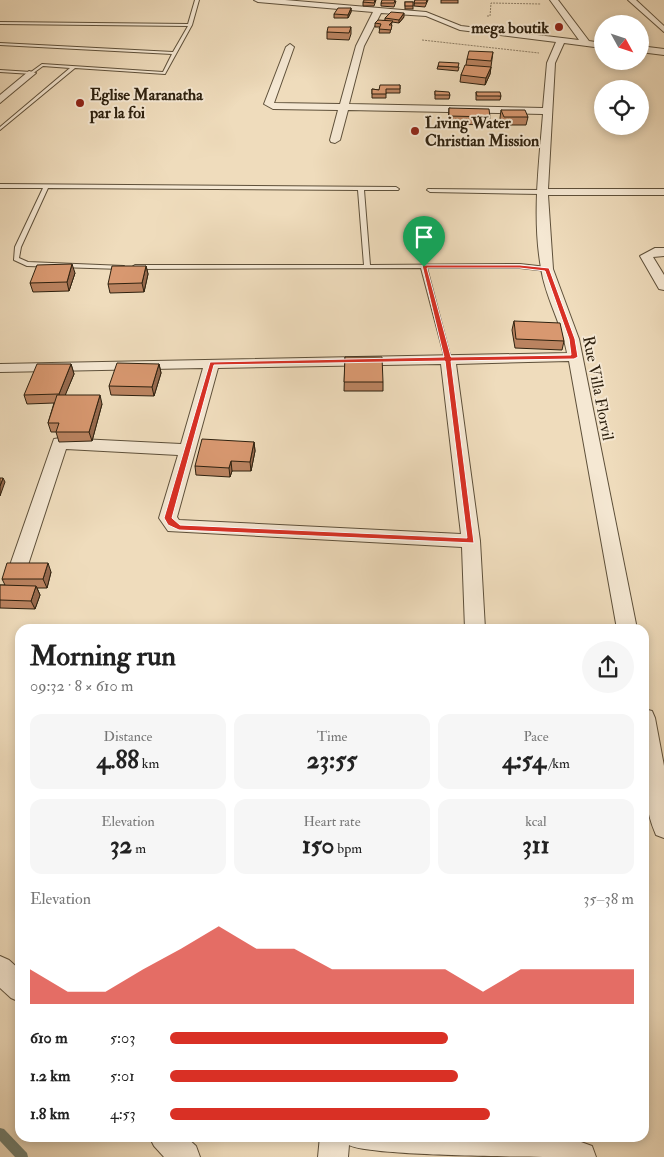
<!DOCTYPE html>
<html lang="en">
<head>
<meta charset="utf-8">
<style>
	body { margin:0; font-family:"IM FELL Double Pica",serif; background:#f6f6f6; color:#222; height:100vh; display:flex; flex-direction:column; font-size:19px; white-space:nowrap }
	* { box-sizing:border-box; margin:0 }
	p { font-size:16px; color:#767676 }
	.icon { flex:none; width:28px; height:28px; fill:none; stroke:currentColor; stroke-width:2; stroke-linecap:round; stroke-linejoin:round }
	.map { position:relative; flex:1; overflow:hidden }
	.details { position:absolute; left:15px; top:624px; width:634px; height:518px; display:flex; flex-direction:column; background:#fff; border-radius:15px; box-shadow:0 2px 8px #0003 }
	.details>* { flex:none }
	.needle { width:32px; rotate:130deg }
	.controls { position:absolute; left:594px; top:15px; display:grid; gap:10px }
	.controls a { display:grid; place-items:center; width:55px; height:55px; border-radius:50%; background:#fff; box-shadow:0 2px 8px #0003; font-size:25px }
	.pin { position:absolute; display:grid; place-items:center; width:42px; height:42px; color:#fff; margin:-51px -21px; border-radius:50% 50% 50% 0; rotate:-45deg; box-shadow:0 0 5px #0007 }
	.pin .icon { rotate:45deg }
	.round { display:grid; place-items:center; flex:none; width:52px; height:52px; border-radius:26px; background:#f6f6f6 }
	.head { display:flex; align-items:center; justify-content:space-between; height:85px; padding:0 15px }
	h1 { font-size:28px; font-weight:700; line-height:38px }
	.figures { display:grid; grid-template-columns:repeat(3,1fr); gap:8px; height:85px; padding:5px 15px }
	.figures div { display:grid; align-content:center; border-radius:12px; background:#f6f6f6; text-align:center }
	.figures b { font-size:25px; font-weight:700 }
	.figures small { font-size:14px; font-weight:400 }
	.figures p { font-size:14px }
	.chart { height:140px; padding:10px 15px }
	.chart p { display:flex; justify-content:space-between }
	.chart svg { width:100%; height:90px; margin-top:5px; fill:#d93025; opacity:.7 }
	ul { padding:0 15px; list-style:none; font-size:16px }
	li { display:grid; grid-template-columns:80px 60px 1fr; align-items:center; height:38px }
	li i { height:12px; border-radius:6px; background:#d93025 }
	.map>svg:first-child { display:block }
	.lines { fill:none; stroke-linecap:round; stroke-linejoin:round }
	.stream { fill:#6f7e70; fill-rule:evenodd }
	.service-casing { stroke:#5e503a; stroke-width:2 }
	.minor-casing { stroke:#5e503a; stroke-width:2 }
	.path { stroke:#2e210f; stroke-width:1; stroke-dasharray:0.5 1; stroke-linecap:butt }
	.service { fill:#f5e8d3; fill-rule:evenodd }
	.minor { fill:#f5e8d3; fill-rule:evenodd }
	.wall { fill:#ba8360; stroke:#2e210f }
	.shaded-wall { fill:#976a4e; stroke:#2e210f }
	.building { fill:#d89870; stroke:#2e210f }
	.route { fill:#d93025; stroke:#fff; fill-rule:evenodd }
	.poi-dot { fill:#8f2418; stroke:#f5e8d3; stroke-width:2 }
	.labels { text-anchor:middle; stroke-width:4; stroke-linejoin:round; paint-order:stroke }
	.far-poi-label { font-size:16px; font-weight:bold; fill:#2e210f; stroke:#f5e8d3; text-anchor:start }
	.far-street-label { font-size:16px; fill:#2e210f; stroke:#f5e8d3 }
</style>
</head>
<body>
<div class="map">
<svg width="664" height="1157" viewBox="0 0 664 1157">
	<rect width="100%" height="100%" fill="#efdcbc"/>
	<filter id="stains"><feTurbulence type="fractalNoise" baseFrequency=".004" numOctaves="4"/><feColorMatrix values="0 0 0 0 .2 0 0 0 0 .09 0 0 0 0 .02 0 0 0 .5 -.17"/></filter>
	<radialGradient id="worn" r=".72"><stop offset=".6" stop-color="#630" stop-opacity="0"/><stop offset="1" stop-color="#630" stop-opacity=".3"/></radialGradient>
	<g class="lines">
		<polygon class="stream" points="0,1128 4,1129 27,1153 28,1157 15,1157 0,1141"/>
		<g class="service-casing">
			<g id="service">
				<polygon points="195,0 199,0 192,25 165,74 75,68 0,130 0,127 70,68 43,66 32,74 0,72 0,70 31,72 42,64 163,72 172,54 0,45 0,43 173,52 188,26 0,24 0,22 188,24"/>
				<polygon points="0,184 396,187 399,189 398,190 364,190 370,265 520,264 547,267 550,269 547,271 520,268 427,268 451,359 448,361 445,359 421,268 135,269 132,267 135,265 364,265 358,190 48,188 21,247 19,258 28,262 124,266 124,268 122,269 27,266 14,260 15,247 43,188 0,188"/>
				<polygon points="428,189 542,190 545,192 542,194 430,192 427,190"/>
			</g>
		</g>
		<g class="minor-casing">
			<g id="minor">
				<path d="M254,0H285L426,12L461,26L579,40L550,0H558L589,41L602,43V48L564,43L555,63L548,189H664V195H548L553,269L579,339L637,629H617L569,361L456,364L480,541L485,629H465L462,547L168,531L159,518L178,455L66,449L27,568L25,573L18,575L11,573L9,568L54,439L60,438L181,444L203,368L0,372V364L567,353C562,324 545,297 541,268C532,218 539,164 543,114L348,110L340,140L335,143L331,142L330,140L338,110L273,109L264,104L286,47L290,44L294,47L274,103L340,104L356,46L373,12L258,2ZM381,13L426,16L460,30L556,42L547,63L543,108L349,104L364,46ZM441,364L461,534L179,520L177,517L218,368Z"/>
				<polygon points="628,0 636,0 664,26 664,32"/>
				<polygon points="640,46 664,49 664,55 640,52"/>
				<polygon points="29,71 36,73 0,103 0,95"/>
				<polygon points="655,248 664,248 664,256 653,257 664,275 664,290 659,289 640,256"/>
				<path d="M644,709L652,711L655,718L664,766V838L656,835C639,797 644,750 644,709Z"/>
				<polygon points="0,956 9,960 20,970 20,1002 11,998 0,988"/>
				<polygon points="149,1136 185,1136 196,1146 200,1157 164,1157 154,1146"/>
				<path d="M320,1136H519L581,1142L592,1146L596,1157C557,1157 370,1157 349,1145L348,1157H318Z"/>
			</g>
		</g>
		<g class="path">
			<polyline points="487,16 490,16 491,3 541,4"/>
			<polyline points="422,40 539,53"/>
		</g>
		<use href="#service" class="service"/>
		<use href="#minor" class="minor"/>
	</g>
	<g class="wall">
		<polygon points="376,0 374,6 363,6 363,2"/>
		<polygon points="415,0 428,0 425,7 414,6"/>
		<rect x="441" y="0" width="17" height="3"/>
		<polygon points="396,1 394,7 381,6 381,3"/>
		<rect x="405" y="2" width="8" height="7"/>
		<polygon points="351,8 351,12 348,18 334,18 334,14"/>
		<polygon points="404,17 399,23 392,22 390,33 379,33 380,27 375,27 375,23 385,20 385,18"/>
		<polygon points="351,27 351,34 349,40 327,39 327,32"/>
		<polygon points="493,52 490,74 485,85 460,82 461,75 466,65 467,59"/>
		<polygon points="438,66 459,67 458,71 437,69"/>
		<polygon points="400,85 400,93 386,93 386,98 372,98 372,89 379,90"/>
		<polygon points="435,91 450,95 449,99 435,99"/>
		<polygon points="476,92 501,96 500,100 476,100"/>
		<polygon points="449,108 490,117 489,125 448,124"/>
		<polygon points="501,110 528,117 526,125 502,125 500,118"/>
		<polygon points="146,266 148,274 144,292 110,293 108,284"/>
		<polygon points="75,273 69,291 33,292 30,283"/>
		<polygon points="514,321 564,341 562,350 515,348 512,330"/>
		<polygon points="345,357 383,382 383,391 344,391"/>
		<polygon points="71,364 74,374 65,395 102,404 92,441 59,442 56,432 51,432 48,423 54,403 27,404 24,395"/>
		<polygon points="159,364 161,373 154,396 111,395 109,386"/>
		<polygon points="254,442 255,451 251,471 232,471 230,477 196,475 195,466"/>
		<polygon points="51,572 47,588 37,588 40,595 35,609 0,608 0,585 5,585 2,579"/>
	</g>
	<g class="shaded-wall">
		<polygon points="351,8 351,12 348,18 348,15"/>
		<polygon points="404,13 404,17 399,23 399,20"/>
		<polygon points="491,67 490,74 485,85 486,78"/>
		<polygon points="72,264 75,273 69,291 67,282"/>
		<polygon points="146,266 148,274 144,292 142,283"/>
		<polygon points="71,364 74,374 62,403 59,394"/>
		<polygon points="159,364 161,373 154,396 152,387"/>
		<polygon points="100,395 102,404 92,441 89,432"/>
		<polygon points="254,442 255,451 251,471 250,462"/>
		<polygon points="231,461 232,471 230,477 229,468"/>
		<polygon points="3,478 5,482 0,496 0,486"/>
		<polygon points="48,563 51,572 47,588 43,579"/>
		<polygon points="36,586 40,595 35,609 31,601"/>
	</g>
	<g class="building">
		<polygon points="364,0 375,0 374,3 363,2"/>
		<polygon points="382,0 395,0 394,3 381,3"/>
		<polygon points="415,0 427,0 426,3 414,3"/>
		<rect x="405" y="2" width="8" height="4"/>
		<polygon points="338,8 351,8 348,15 334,14"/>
		<polygon points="391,12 404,13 399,20 385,18"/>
		<polygon points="378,20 393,21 389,25 392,25 391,30 379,29 381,24 375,23"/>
		<polygon points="328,27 351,27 349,33 327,32"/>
		<polygon points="469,51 493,52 491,61 467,59"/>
		<polygon points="439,62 459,63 458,67 438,66"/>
		<polygon points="465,65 491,67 486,78 461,75"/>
		<polygon points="380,85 400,85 400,89 386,89 386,94 372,94 372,89 379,90"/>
		<polygon points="435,91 449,92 450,95 435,95"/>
		<polygon points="476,92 500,92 501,96 477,96"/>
		<polygon points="449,108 489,109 490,117 449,116"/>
		<polygon points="501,110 525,110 528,117 504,117"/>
		<polygon points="72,264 67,282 30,283 37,265"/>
		<polygon points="112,266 146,266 142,283 108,284"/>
		<polygon points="514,321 560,323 564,341 516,339"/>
		<polygon points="345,357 382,357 383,382 344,382"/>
		<polygon points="117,363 159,364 152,387 109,386"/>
		<polygon points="37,364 71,364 59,394 24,395"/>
		<polygon points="57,395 100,395 89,432 56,432 59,423 48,423"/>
		<polygon points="202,439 254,442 250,462 231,461 229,468 195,466"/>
		<polygon points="0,478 3,478 0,486"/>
		<polygon points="7,563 48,563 43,579 2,579"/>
		<polygon points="0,585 36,586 31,601 0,600"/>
	</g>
	<path class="route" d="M422,265H520L549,268L575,339L578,357L574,359L451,361L474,543L179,530L168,525L164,518L210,362L444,357ZM427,268H520L545,271L569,339L571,355L451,357ZM445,361L467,538L180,525L172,518L214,365Z"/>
	<g class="poi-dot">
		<circle cx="559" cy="27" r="5"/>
		<circle cx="80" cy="103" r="5"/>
		<circle cx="415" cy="131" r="5"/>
	</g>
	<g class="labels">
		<g class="far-poi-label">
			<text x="549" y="33" text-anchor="end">mega boutik</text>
			<text x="90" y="100">Eglise Maranatha<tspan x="90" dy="18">par la foi</tspan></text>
			<text x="425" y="128">Living Water<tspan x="425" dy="18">Christian Mission</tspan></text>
		</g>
		<g class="far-street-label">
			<text transform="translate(599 388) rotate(79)" y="6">Rue Villa Florvil</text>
		</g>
	</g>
	<rect width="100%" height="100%" filter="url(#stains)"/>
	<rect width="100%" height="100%" fill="url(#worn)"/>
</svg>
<div class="controls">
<a><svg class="needle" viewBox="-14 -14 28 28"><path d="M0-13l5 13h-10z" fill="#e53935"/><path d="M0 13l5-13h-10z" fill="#767676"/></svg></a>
<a><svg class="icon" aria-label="locate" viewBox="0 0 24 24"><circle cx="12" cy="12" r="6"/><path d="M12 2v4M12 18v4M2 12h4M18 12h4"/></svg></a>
</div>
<div class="pin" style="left:424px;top:267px;background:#1e9e55"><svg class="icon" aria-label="arrive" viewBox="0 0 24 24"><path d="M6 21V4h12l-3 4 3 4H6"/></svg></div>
<section class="details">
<div class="head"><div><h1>Morning run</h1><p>09:32 · 8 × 610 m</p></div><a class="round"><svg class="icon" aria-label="share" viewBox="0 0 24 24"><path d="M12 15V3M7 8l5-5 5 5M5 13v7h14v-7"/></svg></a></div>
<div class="figures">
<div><p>Distance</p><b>4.88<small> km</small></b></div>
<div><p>Time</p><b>23:55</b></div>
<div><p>Pace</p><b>4:54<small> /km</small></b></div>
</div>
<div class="figures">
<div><p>Elevation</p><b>32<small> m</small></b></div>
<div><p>Heart rate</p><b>150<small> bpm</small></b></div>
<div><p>kcal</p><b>311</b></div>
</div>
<div class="chart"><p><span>Elevation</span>35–38 m</p>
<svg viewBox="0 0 160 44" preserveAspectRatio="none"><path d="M0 44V27L10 38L20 38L30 27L40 17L50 6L60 17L70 17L80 27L90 27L100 27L110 27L120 38L130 27L140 27L150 27L160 27V44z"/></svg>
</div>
<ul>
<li><b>610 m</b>5:03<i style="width:60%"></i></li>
<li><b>1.2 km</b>5:01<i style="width:62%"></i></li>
<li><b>1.8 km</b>4:53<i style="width:69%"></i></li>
</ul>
</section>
</div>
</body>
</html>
